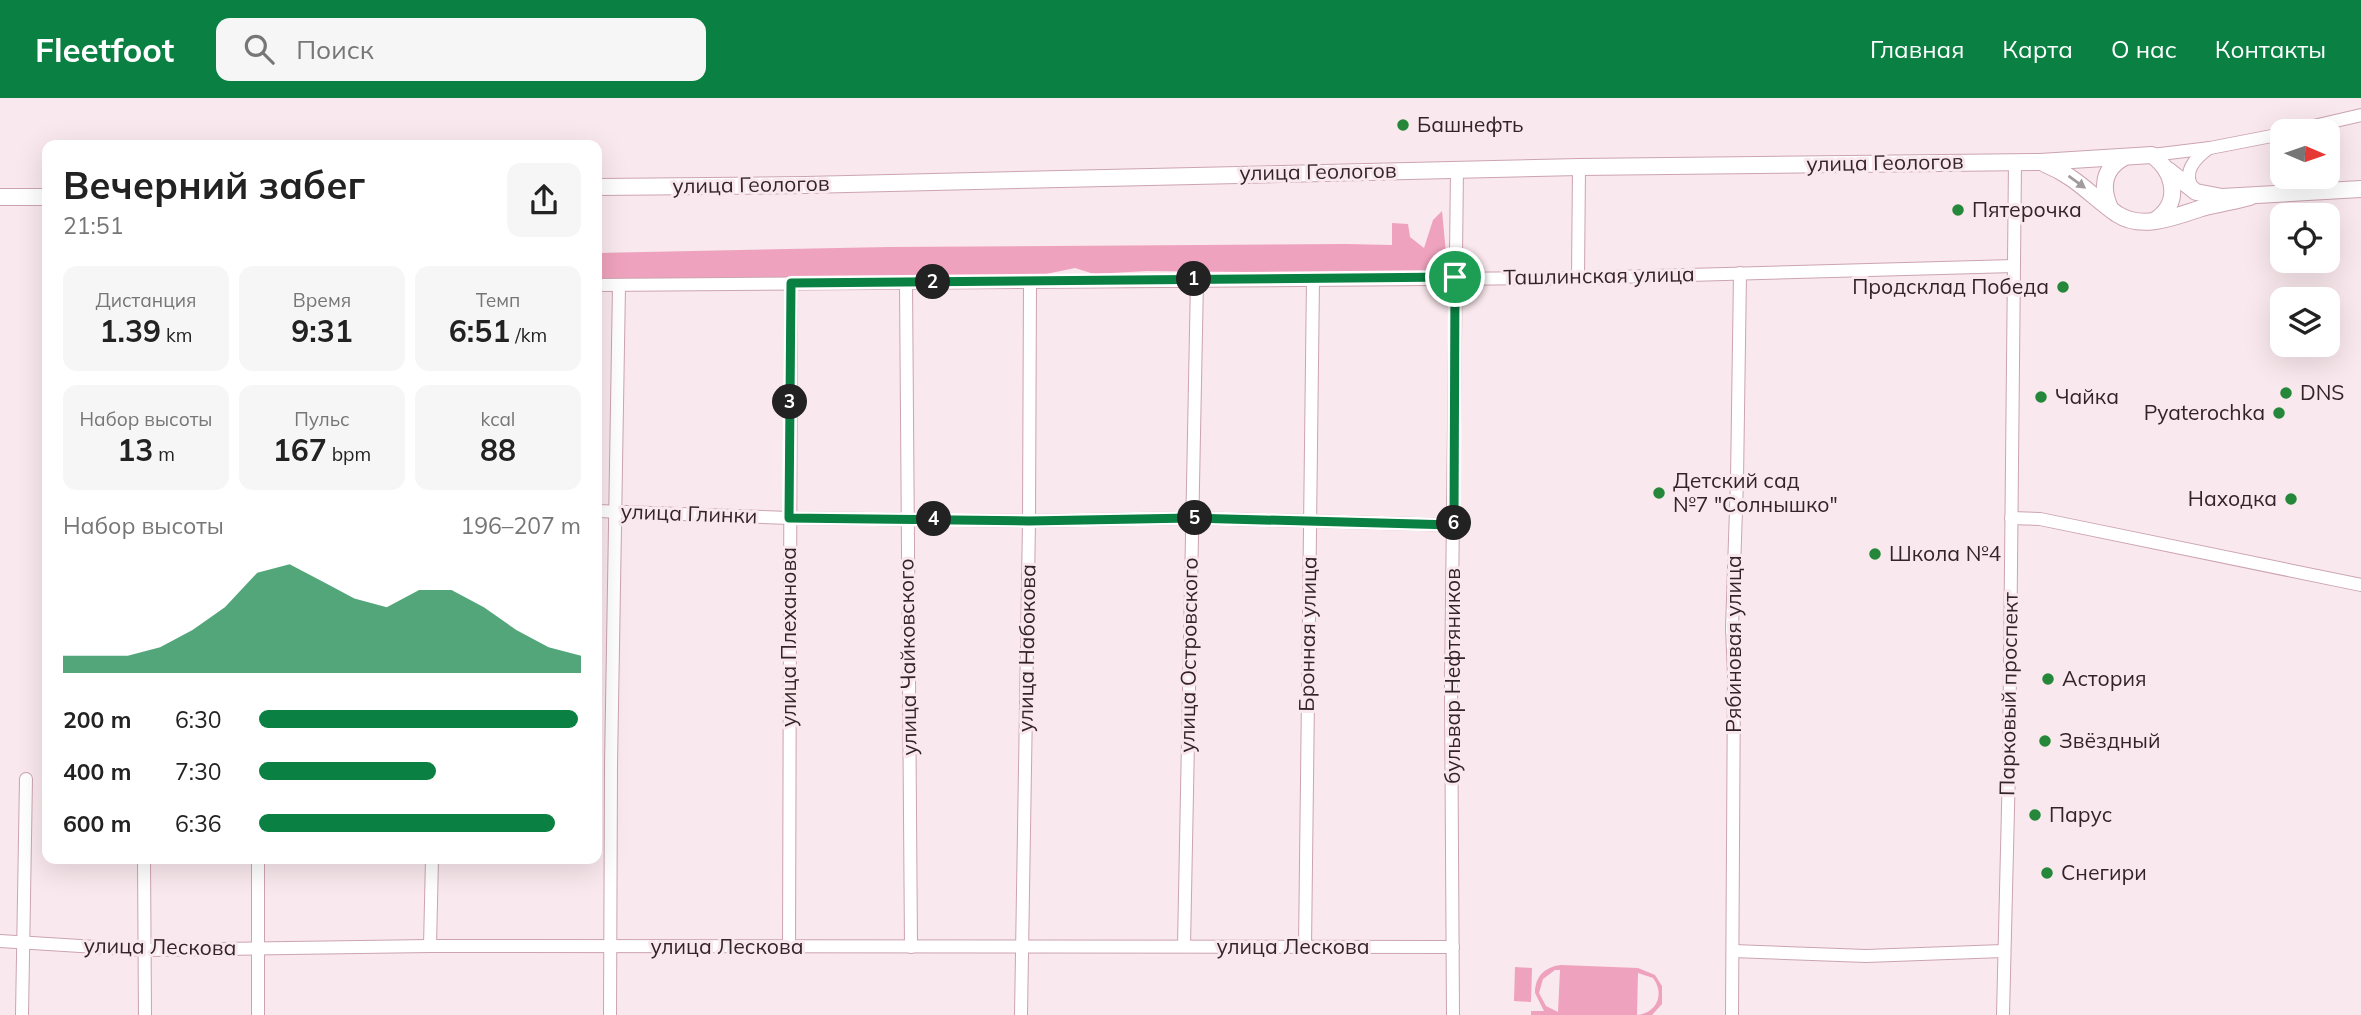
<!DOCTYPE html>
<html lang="ru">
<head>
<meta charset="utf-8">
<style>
	body { margin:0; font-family:Mulish,sans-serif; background:#f6f6f6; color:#222; height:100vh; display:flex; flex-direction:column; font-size:26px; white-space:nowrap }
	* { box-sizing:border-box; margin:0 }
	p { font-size:23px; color:#767676 }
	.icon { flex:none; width:38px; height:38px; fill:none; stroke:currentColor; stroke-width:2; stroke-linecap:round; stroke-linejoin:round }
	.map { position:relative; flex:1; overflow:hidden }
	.details { position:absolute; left:42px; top:42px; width:560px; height:724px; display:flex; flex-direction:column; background:#fff; border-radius:14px; box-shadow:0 7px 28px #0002 }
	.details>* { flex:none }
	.needle { width:46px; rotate:92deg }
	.tools { position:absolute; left:2270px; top:21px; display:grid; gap:14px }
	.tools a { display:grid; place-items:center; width:70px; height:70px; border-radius:14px; background:#fff; box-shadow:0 7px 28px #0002; font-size:35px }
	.pin { position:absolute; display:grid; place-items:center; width:60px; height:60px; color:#fff; margin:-30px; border:4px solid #fff; border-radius:50%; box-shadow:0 2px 7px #0007 }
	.km { position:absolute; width:35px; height:35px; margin:-18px; border-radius:50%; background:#222; color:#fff; font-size:19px; line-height:35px; text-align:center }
	.round { display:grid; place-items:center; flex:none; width:74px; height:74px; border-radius:14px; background:#f6f6f6 }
	.overview { display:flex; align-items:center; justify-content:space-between; height:119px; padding:0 21px }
	h1 { font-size:38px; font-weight:700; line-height:52px }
	.figures { display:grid; grid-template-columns:repeat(3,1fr); gap:10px; height:119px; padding:7px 21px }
	.figures div { display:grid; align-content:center; border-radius:14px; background:#f6f6f6; text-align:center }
	.figures b { font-size:30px; font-weight:700 }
	.figures small { font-size:19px; font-weight:400 }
	.figures p { font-size:19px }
	.chart { height:196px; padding:14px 21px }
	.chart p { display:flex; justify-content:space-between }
	.chart svg { width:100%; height:126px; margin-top:7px; fill:#0b8043; opacity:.7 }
	ul { padding:0 21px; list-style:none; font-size:23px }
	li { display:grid; grid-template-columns:112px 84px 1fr; align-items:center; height:52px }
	li i { height:18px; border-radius:9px; background:#0b8043 }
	header { display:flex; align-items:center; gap:42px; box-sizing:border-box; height:98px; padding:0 35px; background:#0b8043; color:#fff }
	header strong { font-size:33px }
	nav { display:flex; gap:38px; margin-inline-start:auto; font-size:24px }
	.search { width:490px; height:63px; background:#f6f6f6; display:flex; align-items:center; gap:18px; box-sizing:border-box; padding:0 24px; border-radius:14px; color:#767676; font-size:26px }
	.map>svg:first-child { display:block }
	.green { fill:#efa2bd; fill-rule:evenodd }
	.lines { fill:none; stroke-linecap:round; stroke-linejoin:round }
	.minor-casing { stroke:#cca4b1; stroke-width:14 }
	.major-casing { stroke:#cca4b1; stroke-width:18 }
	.minor { stroke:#fff; stroke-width:12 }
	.major { stroke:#fff; stroke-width:16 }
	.oneway { fill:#a39c9f }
	.route-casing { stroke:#fff; stroke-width:14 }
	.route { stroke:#0b8043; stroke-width:9 }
	.poi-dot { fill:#25873a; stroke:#f9e8ed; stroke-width:2.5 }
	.labels { text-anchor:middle; stroke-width:6; stroke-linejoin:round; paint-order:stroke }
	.poi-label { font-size:21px; fill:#332429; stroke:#f9e8ed; text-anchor:start }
	.street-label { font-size:21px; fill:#332429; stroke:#f9e8ed }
</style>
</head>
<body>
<header>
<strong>Fleetfoot</strong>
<div class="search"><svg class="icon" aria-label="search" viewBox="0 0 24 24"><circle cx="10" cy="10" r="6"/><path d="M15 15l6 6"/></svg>Поиск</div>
<nav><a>Главная</a><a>Карта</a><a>О нас</a><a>Контакты</a></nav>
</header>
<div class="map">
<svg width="2361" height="917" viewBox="0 0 2361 917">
	<rect width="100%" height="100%" fill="#f9e8ed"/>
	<g class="green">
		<polygon points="1442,113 1448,176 1147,173 1094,176 1075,170 1041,177 796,180 597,180 597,155 889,149 1346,146 1392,147 1392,125 1408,126 1410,139 1424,150 1433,122"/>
		<path d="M1561,867L1638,870L1655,877L1662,888V906L1652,917H1531V913H1544L1535,895C1535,879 1544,869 1561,867ZM1555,872H1560L1558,914L1546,908L1539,895L1543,881ZM1638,875L1653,880C1665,896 1657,915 1637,917Z"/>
		<polygon points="1515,869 1532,870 1531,904 1514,903"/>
	</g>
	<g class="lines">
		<g class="minor-casing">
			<g id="minor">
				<polyline points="2292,33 2361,17"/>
				<polyline points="2152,57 2210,50 2282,36"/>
				<path d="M2194,92C2181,75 2195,60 2209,50"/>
				<polyline points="1578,180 1579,69"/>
				<polyline points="906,184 911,849"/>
				<polyline points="597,187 1578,180 2014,168"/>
				<polyline points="597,413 789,420 1029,423 1191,420 1454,427"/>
				<polyline points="2011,420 2040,421 2361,487"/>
				<polyline points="144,761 145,917"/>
				<polyline points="0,843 144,852 430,848 1453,849"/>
				<polyline points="430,848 432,761"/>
				<polyline points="1184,848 1197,182"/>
				<polyline points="1305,849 1313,181"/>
				<polyline points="789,850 791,185"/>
				<polyline points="1733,853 1866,858 2003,853"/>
				<polyline points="22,917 26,681"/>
				<polyline points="258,917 258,761"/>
				<polyline points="610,917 611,668 619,187"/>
				<polyline points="1021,917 1029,423 1030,183"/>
				<polyline points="1453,917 1451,588 1457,71"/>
				<polyline points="1732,917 1734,577 1732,530 1737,382 1740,175"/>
				<polyline points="2003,917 2009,669 2015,64"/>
			</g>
		</g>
		<g class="major-casing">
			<g id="major">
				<path d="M2045,66C2077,79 2091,98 2117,116C2143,133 2176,118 2202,110C2218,106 2234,103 2250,99"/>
				<polyline points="2168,72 2196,94 2222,99 2361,91"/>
				<path d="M597,89L805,87L1579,69L2040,64L2152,57C2175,74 2182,106 2154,123"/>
				<polyline points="0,99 47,99"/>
				<path d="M2110,110C2101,90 2103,71 2123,60"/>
			</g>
		</g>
		<use href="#minor" class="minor"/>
		<use href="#major" class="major"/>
	</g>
	<defs><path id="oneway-solid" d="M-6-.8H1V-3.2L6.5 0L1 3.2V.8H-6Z" transform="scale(1.75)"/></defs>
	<use class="oneway" href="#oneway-solid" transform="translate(2077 84) rotate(36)"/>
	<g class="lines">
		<g class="route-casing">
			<polygon id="route" points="1455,179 1454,427 1191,420 1029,423 789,420 791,185"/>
		</g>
		<use href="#route" class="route"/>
	</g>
	<g class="poi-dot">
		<circle cx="1403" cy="27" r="7"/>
		<circle cx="1958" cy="112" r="7"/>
		<circle cx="2063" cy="189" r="7"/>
		<circle cx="2286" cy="295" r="7"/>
		<circle cx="2041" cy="299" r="7"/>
		<circle cx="2279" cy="315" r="7"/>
		<circle cx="1659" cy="395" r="7"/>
		<circle cx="2291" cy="401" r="7"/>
		<circle cx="1875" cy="456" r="7"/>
		<circle cx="2048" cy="581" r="7"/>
		<circle cx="2045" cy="643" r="7"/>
		<circle cx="2035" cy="717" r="7"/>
		<circle cx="2047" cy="775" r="7"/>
	</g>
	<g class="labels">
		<g class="poi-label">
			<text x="1417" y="34">Башнефть</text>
			<text x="1972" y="119">Пятерочка</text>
			<text x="2049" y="196" text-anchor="end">Продсклад Победа</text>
			<text x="2300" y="302">DNS</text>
			<text x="2055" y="306">Чайка</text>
			<text x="2265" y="322" text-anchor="end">Pyaterochka</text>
			<text x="1673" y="390">Детский сад<tspan x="1673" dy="24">№7 "Солнышко"</tspan></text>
			<text x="2277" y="408" text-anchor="end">Находка</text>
			<text x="1889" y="463">Школа №4</text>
			<text x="2062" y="588">Астория</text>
			<text x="2059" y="650">Звёздный</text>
			<text x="2049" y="724">Парус</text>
			<text x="2061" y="782">Снегири</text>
		</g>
		<g class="street-label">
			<text transform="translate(1885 65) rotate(-1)" y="7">улица Геологов</text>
			<text transform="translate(1318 74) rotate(-1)" y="7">улица Геологов</text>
			<text transform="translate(751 87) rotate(-1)" y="7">улица Геологов</text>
			<text transform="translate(1599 178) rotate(-1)" y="7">Ташлинская улица</text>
			<text transform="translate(689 416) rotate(2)" y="7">улица Глинки</text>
			<text transform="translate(1308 536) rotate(-89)" y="7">Бронная улица</text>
			<text transform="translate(789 539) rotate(-90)" y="7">улица Плеханова</text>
			<text transform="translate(1734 546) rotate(-90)" y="7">Рябиновая улица</text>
			<text transform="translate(1027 550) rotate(-89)" y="7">улица Набокова</text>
			<text transform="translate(1189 557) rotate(-89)" y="7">улица Островского</text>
			<text transform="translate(908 559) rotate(-91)" y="7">улица Чайковского</text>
			<text transform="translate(1453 578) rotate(-90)" y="7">бульвар Нефтяников</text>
			<text transform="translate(2009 596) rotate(-89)" y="7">Парковый проспект</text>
			<text transform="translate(160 849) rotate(1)" y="7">улица Лескова</text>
			<text x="727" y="856">улица Лескова</text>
			<text x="1293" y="856">улица Лескова</text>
		</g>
	</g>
</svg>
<div class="tools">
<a><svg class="needle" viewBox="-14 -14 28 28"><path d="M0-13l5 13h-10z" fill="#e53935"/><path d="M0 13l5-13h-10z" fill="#767676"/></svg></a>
<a><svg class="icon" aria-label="locate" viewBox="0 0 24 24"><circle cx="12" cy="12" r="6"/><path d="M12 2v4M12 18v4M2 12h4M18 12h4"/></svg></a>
<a><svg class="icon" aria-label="layers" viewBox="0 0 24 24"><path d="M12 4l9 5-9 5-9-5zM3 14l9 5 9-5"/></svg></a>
</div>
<div class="pin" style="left:1455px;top:179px;background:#1e9e55"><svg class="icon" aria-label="arrive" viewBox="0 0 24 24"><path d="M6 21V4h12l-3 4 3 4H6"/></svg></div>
<b class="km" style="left:1194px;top:181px">1</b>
<b class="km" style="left:933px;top:184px">2</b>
<b class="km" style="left:790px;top:304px">3</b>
<b class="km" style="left:934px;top:421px">4</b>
<b class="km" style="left:1195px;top:420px">5</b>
<b class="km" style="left:1454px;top:425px">6</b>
<section class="details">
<div class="overview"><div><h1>Вечерний забег</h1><p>21:51</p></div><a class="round"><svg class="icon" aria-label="share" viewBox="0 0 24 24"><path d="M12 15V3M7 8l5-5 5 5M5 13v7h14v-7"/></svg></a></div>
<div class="figures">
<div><p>Дистанция</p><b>1.39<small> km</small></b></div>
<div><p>Время</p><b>9:31</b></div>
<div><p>Темп</p><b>6:51<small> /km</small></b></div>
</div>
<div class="figures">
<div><p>Набор высоты</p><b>13<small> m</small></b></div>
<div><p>Пульс</p><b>167<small> bpm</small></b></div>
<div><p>kcal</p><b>88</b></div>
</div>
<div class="chart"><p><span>Набор высоты</span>196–207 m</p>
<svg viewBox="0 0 160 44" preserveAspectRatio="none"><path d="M0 44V38L10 38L20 38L30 35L40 29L50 21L60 9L70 6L80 12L90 18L100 21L110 15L120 15L130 21L140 29L150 35L160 38V44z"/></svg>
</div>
<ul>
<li><b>200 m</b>6:30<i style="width:99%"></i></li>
<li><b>400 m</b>7:30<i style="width:55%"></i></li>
<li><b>600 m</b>6:36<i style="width:92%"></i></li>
</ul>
</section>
</div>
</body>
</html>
